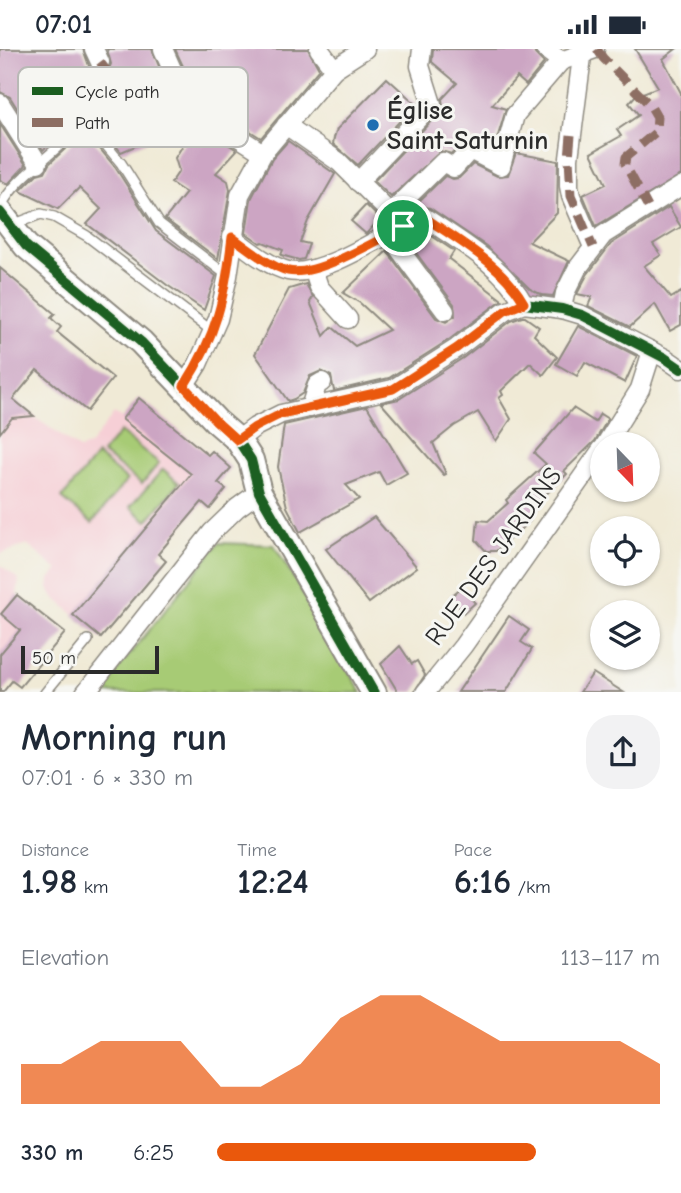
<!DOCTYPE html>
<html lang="en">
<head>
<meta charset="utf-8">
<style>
	body { margin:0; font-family:"Comic Neue",sans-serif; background:#f2f2f3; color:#1f2937; height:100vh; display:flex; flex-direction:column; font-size:26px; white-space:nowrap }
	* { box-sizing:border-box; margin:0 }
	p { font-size:23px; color:#747a83 }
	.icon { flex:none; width:38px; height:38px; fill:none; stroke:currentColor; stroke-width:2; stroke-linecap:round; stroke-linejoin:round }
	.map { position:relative; height:643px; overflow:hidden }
	.side { display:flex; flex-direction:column; background:#fff; flex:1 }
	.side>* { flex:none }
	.needle { width:46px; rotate:157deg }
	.fabs { position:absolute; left:590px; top:383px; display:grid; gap:14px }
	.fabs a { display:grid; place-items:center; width:70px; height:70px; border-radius:50%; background:#fff; box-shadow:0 2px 5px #0004; font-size:35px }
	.scale { position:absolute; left:21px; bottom:18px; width:138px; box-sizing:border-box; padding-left:7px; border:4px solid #2b2b2b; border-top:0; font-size:19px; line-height:24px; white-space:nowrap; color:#2b2b2b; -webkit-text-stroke:5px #f6f6f2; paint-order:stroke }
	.pin { position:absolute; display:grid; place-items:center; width:60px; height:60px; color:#fff; margin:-30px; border:4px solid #fff; border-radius:50%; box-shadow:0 2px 7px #0007 }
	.round { display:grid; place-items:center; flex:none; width:74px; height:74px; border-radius:28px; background:#f2f2f3 }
	.head { display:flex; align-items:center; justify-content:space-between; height:119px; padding:0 21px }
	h1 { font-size:38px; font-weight:700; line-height:52px }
	.figures { display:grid; grid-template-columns:repeat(3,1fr); gap:10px; height:119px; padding:7px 21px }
	.figures div { display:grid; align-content:center }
	.figures b { font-size:35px; font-weight:700 }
	.figures small { font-size:19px; font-weight:400 }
	.figures p { font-size:19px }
	.chart { height:196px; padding:14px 21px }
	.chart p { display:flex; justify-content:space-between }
	.chart svg { width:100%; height:126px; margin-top:7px; fill:#ea580c; opacity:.7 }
	ul { padding:0 21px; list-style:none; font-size:23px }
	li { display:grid; grid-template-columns:112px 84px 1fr; align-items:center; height:52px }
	li i { height:18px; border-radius:9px; background:#ea580c }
	.status { display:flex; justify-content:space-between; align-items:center; height:49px; padding:0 35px; background:#fff; direction:ltr }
	.status svg { height:19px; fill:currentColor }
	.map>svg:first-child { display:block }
	.built { fill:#f6cfd6 }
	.green { fill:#a7cb75; stroke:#697b50; stroke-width:2 }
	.building { fill:#cca5c3 }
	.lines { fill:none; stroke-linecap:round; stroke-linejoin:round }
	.lane-casing { stroke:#8e8a80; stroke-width:12 }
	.street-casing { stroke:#8e8a80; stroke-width:21 }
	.secondary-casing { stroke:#8e8a80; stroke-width:28 }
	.lane { stroke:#fff; stroke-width:9 }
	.street { stroke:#fff; stroke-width:18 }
	.secondary { stroke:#fff; stroke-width:24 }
	.quiet { stroke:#8d6e63; stroke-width:9; stroke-dasharray:18 9; stroke-linecap:butt }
	.cycleway-casing { stroke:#f6f6f2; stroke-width:15 }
	.cycleway { stroke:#1b5e20; stroke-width:10 }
	.route-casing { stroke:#fff; stroke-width:14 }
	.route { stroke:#ea580c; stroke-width:9 }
	.poi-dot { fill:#1f6fb2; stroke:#f6f6f2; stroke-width:2.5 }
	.labels { text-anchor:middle; stroke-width:6; stroke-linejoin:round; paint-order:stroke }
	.poi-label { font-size:26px; font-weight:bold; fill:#2b2b2b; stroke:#f6f6f2; text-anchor:start }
	.street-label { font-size:26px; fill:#2b2b2b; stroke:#f6f6f2 }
	.key { fill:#f6f6f2; stroke:#b9b9b6; stroke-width:2 }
	.key-label { font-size:19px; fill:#2b2b2b }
</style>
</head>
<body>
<div class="status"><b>07:01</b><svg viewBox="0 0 49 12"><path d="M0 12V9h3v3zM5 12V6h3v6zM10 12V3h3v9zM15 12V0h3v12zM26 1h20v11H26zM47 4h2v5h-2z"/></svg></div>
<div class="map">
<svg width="681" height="644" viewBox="0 0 681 644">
	<rect width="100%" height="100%" fill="#f6f6f2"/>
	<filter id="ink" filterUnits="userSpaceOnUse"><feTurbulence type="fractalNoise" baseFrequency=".0143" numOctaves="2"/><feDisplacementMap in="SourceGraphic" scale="14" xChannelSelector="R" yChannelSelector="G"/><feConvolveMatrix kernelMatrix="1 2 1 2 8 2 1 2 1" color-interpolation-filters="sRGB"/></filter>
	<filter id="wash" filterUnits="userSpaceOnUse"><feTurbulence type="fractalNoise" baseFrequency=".00686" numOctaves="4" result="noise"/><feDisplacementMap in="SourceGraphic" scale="28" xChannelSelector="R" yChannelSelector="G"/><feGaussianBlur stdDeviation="1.57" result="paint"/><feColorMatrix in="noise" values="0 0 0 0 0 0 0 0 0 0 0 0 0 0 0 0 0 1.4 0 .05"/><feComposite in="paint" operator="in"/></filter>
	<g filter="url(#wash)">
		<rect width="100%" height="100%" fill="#f0ead6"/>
		<g class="built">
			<polygon points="139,349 208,405 212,402 231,419 219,433 226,441 210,460 202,454 159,505 166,512 117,570 109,564 100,575 107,582 101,589 54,548 49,540 50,530 58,521 27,496 0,505 0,365 32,366 79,400 89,397 114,364 122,369"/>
			<polygon points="0,516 19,530 17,546 65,584 20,638 12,632 3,644 0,643"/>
		</g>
		<g class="green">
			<polygon points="120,383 159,414 142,435 102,404"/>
			<polygon points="97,406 127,431 92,474 62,449"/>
			<polygon points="163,420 179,434 147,472 130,458"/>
			<polygon points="219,494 274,496 362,644 99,644"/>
		</g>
		<g id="blocks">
			<g class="building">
				<polygon points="0,0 83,0 89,17 72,43 72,74 43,101 10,48 0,43"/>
				<polygon points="107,0 152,0 167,37 168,44 132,60 130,66 134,76 145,78 179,64 193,73 121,103 95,72 86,70 86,46 101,24 109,20 111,15"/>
				<polygon points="175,0 308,0 319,20 261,89 191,44 189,30"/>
				<polygon points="433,0 534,0 535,5 544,14 526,36 517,28 492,56 506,60 494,100 470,90 462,93 452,105 441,102 391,148 374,132 440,63 443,57 442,50 457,34 432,13"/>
				<polygon points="635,0 676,0 663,10 681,44 681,126 596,177 583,146 606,135 591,104 621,87 617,81 639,66 629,54 635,47 658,38"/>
				<polygon points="387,29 416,55 358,116 333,95 334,89 337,80"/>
				<polygon points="0,75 26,116 8,135 0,131"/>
				<polygon points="196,75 237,101 216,124 228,132 230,141 218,210 165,170 186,144 171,134 179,122 175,109"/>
				<polygon points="82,84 87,84 115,118 156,182 216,227 204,261 167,236 87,175 101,160 79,139 58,160 20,142 37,125 45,123 49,115"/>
				<polygon points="288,92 335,125 308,172 300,193 309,195 304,210 299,211 281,206 283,201 263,193 260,194 246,184 251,150 272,110"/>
				<polygon points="516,104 558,112 557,164 529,193 569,212 553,247 542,246 530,240 486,197 430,159 420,157 409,162 445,127 453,130 459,129 473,115 497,127 508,126"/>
				<polygon points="366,156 380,170 366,185 351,172"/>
				<polygon points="669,158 681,178 653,195 661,206 644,217 671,249 681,243 681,276 670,282 655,255 630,278 588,257 592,248 577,245 587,226 611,195"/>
				<polygon points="423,181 454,202 449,210 502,251 450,290 389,329 334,342 331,327 321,322 310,327 303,344 294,350 288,352 255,305 289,240 306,235 313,248 310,253 324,287 332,278 355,297 389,281 360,254 343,244 387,202 436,269 446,273 455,267 454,255 405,189"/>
				<polygon points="0,219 55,265 51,269 61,278 57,283 113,329 87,362 37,321 13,350 34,367 12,369 0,384"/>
				<polygon points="522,268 525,268 539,278 534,286 557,308 543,326 530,314 501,342 503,346 499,349 511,370 496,392 478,363 454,377 433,394 446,425 444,426 381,354 399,350 463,309 511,272"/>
				<polygon points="578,277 637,307 625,334 585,313 577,327 556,315"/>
				<polygon points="139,349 208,406 212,402 231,419 218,434 226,440 210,460 202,453 158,505 166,512 101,589 73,566 191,425 122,370"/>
				<polygon points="367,357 407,424 386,436 379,423 346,436 359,450 300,483 287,458 278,418 284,376"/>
				<polygon points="573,359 595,373 600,365 608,370 595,392 564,422 567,425 535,456 537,459 525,469 530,472 496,502 486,502 476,491 478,471 488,472 508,454 506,451 546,415 534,404"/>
				<polygon points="374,468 417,518 369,554 326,500"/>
				<polygon points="462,538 475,554 464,564 450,548"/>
				<polygon points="17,546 65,584 20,638 12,632 3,643 0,643 0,605 20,581 1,565"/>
				<polygon points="509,567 529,581 521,593 532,600 506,643 458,643"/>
				<polygon points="400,597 412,615 417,612 425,626 414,643 398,643 381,615"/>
				<polygon points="593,624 623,643 580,643"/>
			</g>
		</g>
	</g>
	<g filter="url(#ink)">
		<use href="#blocks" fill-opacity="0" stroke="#8e8a80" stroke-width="2"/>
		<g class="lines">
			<g class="lane-casing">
				<g id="lane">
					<polyline points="79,77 90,77 121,114 159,174 228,227"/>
					<path d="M0,159C16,126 56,105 79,77V44L100,13"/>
					<polyline points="12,176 41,165 54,168 87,187 212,282"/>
					<polyline points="45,644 88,591"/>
				</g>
			</g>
			<g class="street-casing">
				<g id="street">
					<polyline points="94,0 100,13"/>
					<polyline points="163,0 178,34 180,51"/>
					<polyline points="319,0 334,20"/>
					<polyline points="545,0 561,12 595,0"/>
					<polyline points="583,0 569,109 569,137 571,147 593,198"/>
					<polyline points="180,51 263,104"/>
					<polyline points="0,54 38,114"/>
					<polyline points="141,67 180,51"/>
					<path d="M286,76L339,113L403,177L424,168C459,192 503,216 524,255"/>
					<polyline points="358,133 432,55 420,17 422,0"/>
					<polyline points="390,165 443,113 454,119 470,101 501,117 515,66 561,12"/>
					<polyline points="388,185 445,262"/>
					<path d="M232,188C248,200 268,217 288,222C317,229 376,191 403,177"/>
					<polyline points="313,220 319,238 348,270"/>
					<polyline points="562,260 565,244 577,220 603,186 681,137"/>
					<polyline points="184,337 198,315 218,270 228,227 240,146 263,104 334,20 365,0"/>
					<polyline points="310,359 317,336 322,333"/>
					<polyline points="238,391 255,378 281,365 393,340 457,299 505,262 524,255 562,260 582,266 665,309 681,320"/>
					<polyline points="605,396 640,340 652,302"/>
					<polyline points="85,644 212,483 237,459 259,443"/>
					<polyline points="425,644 463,597 602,400"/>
				</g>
			</g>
			<g class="secondary-casing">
				<polyline id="secondary" points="0,163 26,197 141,293 216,372 238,391 251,411 259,443 374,644"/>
			</g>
			<use href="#lane" class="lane"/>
			<use href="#street" class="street"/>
			<use href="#secondary" class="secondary"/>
			<g class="quiet">
				<polyline points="597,0 603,9 650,56 657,68 656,83 626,108 625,115 648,158"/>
				<polyline points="100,13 141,67"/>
				<polyline points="571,86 569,109 571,147 593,198"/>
			</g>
			<g class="cycleway-casing">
				<g id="cycleway">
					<polyline points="0,163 26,197 141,293 216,372 238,391 251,411 259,443 374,644"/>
					<polyline points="238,391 255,378 281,365 393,340 457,299 505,262 524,255 562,260 582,266 665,309 681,320"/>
				</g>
			</g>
			<use href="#cycleway" class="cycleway"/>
		</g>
	</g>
	<g class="lines" filter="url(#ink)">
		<g class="route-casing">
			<path id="route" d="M424,168C459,192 503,216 524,254L505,262L457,299L393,340L281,365L255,378L237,391L216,372L184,337C217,286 225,248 232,188C247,199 271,218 288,222C320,229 392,182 424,168Z"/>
		</g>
		<use href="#route" class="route"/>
	</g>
	<circle class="poi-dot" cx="373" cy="76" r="7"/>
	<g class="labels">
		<g class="poi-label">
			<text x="387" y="70">Église<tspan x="387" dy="30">Saint-Saturnin</tspan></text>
		</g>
		<g class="street-label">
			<text transform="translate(493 507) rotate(-54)" y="9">RUE DES JARDINS</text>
		</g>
	</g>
	<rect x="18" y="18" width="230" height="80" rx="10" class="key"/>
	<rect x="32" y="38" width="31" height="8" fill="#1b5e20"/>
	<rect x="32" y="69" width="31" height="9" fill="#8d6e63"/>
	<g class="key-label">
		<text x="75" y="49">Cycle path</text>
		<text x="75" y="80">Path</text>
	</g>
</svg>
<div class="fabs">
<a><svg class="needle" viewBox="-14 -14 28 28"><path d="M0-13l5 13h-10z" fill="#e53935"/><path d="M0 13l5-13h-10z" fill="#747a83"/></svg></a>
<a><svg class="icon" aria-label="locate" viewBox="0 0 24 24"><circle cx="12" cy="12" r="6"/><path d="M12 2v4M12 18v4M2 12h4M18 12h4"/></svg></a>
<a><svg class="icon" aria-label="layers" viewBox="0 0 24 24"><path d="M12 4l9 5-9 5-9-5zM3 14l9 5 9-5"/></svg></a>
</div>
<div class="scale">50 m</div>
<div class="pin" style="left:403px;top:177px;background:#1e9e55"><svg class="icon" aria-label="arrive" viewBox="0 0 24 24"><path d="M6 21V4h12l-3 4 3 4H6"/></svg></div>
</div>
<section class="side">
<div class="head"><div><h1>Morning run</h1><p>07:01 · 6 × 330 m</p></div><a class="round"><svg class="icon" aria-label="share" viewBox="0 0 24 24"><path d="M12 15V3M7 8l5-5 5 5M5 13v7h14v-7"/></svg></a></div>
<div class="figures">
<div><p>Distance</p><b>1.98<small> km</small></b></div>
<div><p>Time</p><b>12:24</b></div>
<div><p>Pace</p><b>6:16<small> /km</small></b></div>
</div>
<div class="chart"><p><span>Elevation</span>113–117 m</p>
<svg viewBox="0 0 160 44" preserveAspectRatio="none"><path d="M0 44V30L10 30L20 22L30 22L40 22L50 38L60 38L70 30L80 14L90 6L100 6L110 14L120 22L130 22L140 22L150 22L160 30V44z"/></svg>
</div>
<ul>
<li><b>330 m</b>6:25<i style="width:72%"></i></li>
</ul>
</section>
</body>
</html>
